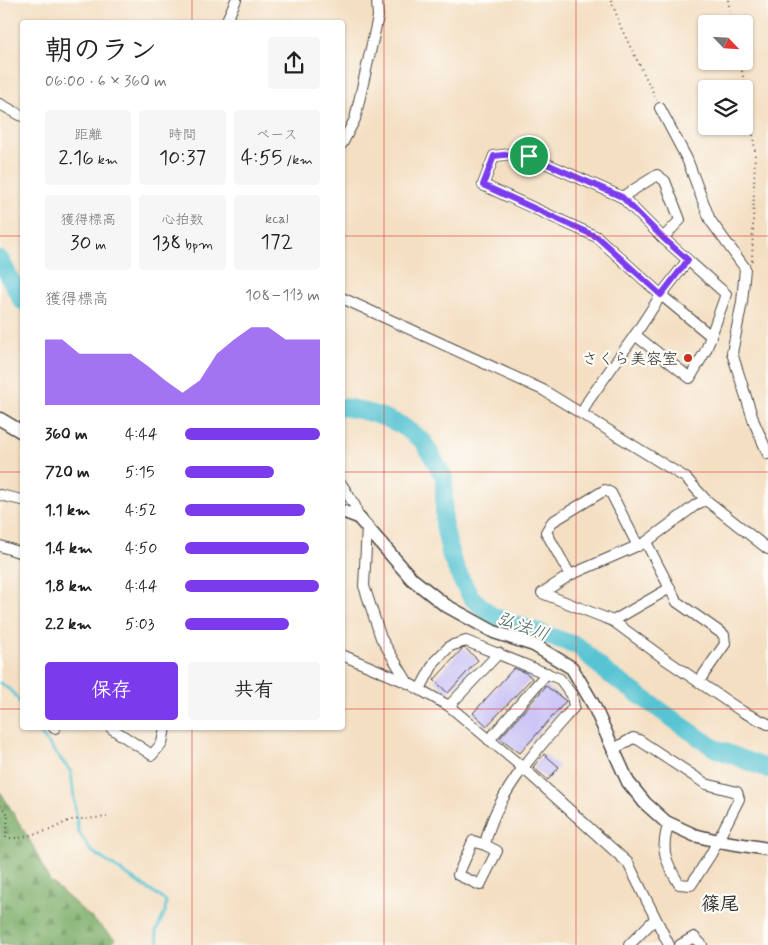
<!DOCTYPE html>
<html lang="ja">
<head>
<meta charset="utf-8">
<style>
	body { margin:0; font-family:Mynerve,"Klee One",sans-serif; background:#f6f6f6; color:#222; height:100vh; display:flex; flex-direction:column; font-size:19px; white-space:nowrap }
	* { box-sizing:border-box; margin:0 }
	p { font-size:16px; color:#767676 }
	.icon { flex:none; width:28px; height:28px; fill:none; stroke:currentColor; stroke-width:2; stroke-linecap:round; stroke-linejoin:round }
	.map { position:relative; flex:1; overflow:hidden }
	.sheet { position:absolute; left:20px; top:20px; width:325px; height:710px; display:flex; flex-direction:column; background:#fff; border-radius:5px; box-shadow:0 1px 4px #0004 }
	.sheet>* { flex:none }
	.needle { width:32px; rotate:115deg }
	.tools { position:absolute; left:698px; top:15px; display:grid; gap:10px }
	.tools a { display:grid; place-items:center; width:55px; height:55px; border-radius:5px; background:#fff; box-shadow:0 1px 4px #0004; font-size:25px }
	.pin { position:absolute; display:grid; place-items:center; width:42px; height:42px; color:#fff; margin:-21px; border:2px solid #fff; border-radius:50%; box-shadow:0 1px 5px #0007 }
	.round { display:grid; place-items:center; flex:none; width:52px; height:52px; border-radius:5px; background:#f6f6f6 }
	.summary { display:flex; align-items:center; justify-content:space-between; height:85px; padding:0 25px }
	h1 { font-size:28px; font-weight:600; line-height:38px }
	.figures { display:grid; grid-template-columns:repeat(3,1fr); gap:8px; height:85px; padding:5px 25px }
	.figures div { display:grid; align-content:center; border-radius:5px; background:#f6f6f6; text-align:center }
	.figures b { font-size:21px; font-weight:600 }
	.figures small { font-size:14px; font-weight:400 }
	.figures p { font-size:14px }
	.chart { height:140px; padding:10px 25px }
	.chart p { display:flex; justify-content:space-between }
	.chart svg { width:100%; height:90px; margin-top:5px; fill:#7c3aed; opacity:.7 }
	.button { display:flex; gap:10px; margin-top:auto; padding:10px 25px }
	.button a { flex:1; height:58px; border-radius:5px; background:#7c3aed; color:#fff; font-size:20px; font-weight:600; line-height:58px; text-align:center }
	.button a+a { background:#f6f6f6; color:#222 }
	ul { padding:0 25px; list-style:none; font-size:16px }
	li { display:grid; grid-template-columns:80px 60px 1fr; align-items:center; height:38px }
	li i { height:12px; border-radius:6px; background:#7c3aed }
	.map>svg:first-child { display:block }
	.forest { fill:url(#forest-firs); stroke:#546d4a }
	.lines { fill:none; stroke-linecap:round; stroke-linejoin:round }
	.stream { stroke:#59c4d3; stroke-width:3 }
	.river { stroke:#59c4d3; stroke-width:18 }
	.building { fill:#c3baf5 }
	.minor-casing { stroke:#494642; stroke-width:12 }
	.tertiary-casing { stroke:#494642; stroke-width:15 }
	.path { stroke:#494642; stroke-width:2; stroke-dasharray:1 4; stroke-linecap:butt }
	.minor { stroke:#fff; stroke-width:10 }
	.tertiary { stroke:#fff; stroke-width:12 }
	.route-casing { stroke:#fff; stroke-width:10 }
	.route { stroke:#7c3aed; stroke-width:6 }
	.grid { fill:none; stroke:#d62828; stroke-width:1; stroke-opacity:0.55 }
	.poi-dot { fill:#c8321e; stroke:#fdfcf7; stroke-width:2 }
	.labels { text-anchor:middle; stroke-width:4.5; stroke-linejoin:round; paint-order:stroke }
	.poi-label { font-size:16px; fill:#2b2b2b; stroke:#fdfcf7; text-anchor:end }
	.water-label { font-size:18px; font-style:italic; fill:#3b6166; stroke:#fdfcf7 }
	.quarter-label { font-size:19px; font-weight:bold; fill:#2b2b2b; stroke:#fdfcf7 }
</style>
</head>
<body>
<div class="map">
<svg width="768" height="945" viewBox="0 0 768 945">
	<defs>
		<pattern id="forest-firs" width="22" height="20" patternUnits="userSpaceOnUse" patternTransform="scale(1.25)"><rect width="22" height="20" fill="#7eaf6a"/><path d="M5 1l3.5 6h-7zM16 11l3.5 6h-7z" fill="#678f57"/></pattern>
	</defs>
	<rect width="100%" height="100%" fill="#fdfcf7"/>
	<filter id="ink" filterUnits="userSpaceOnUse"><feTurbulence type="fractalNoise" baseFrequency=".02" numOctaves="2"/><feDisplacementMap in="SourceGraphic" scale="10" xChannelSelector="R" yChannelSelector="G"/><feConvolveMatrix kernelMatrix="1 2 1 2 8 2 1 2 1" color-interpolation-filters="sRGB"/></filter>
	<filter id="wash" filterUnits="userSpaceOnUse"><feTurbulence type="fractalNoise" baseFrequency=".0096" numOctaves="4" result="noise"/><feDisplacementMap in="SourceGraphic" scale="20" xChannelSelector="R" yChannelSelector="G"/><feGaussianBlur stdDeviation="1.12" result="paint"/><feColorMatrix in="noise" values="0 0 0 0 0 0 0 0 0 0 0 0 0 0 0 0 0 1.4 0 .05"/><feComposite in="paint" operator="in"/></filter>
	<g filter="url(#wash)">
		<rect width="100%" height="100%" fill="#f4dfc3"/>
		<polygon class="forest" points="0,791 33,846 49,880 115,939 110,945 0,945"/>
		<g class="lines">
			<g class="stream">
				<path d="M0,683C9,688 18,697 22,707"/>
				<polyline points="36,728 71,772 78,831 91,851 166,901 165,912 156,932 159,945"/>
			</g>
			<g class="river">
				<polyline points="0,259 22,301"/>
				<polyline points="342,407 360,410 383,417 401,425 423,441 444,477 444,525 451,557 462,581 471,597 492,616 578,646 606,672 714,748 768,769"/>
			</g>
		</g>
		<g id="blocks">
			<g class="building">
				<polygon points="465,648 478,660 448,693 434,680 462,649"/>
				<polygon points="514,668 526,673 532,678 487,726 473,713"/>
				<polygon points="546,686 566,701 520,753 500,738"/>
				<polygon points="544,754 559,767 548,780 533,767"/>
			</g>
		</g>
	</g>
	<g filter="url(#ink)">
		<use href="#blocks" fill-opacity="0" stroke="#494642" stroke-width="1"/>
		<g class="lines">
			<g class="minor-casing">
				<g id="minor">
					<polyline points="226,22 236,0"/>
					<polyline points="0,104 22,116"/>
					<polyline points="660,108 687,159 710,220 745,268 742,302 732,353 754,422 768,454"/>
					<polyline points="342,144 355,119 378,17 377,0"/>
					<polyline points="622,197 657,175 665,181 680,220 663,238"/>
					<polyline points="342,298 543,390 686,478 706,500 768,549"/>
					<polyline points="635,335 690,378 706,350 711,336"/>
					<polyline points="582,413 588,401 635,335 661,295 597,237 483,185 494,156 512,154 529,156 622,197 663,238 726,294 711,336 661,295 688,260"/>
					<polyline points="342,485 355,506 358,517"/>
					<polyline points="0,495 22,500"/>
					<polyline points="706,500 697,504 646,542 570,575 542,593 613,621 662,657 743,712 768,724"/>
					<polyline points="367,527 364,586 381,638 408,683"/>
					<polyline points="646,542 677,602 724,635 725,644 699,681"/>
					<polyline points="0,546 22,553"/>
					<polyline points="570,575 546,532 552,522 605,490 611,493 638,546"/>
					<polyline points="613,621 670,588"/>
					<polyline points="342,655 408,683 449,706 522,767 628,863 669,945"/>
					<path d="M420,689L435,661L450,646L466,641L560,679L572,695L574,707C540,746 495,793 485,845L497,851L480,885L458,875L473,841L485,845"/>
					<polyline points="449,706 499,653"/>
					<polyline points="54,728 55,728"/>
					<polyline points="111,728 152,755 162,743 165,728"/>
					<polyline points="489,740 547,673"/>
					<path d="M614,749L633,738L639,740L706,784L737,792L739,799L711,854L691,885L679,884C665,861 660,849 669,823"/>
					<polyline points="629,945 655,919"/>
					<polyline points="680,945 694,937 702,945"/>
				</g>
			</g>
			<g class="tertiary-casing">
				<g id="tertiary">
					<polyline points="0,419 22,432"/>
					<polyline points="342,511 358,517 412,579 445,605 494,632 534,645 572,668 593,704 628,782 645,803 666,822 694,835 718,841 768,849"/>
				</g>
			</g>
			<g class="path">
				<polyline points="611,0 622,30 657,100"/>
				<polyline points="728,0 732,24"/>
				<polyline points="740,61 750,111 755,151 752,261"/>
				<polyline points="0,805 8,814 6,838 19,838 50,830 70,820 107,817"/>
			</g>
			<use href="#minor" class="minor"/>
			<use href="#tertiary" class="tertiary"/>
		</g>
	</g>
	<g class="lines" filter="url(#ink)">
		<g class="route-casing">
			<polygon id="route" points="512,154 529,156 622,197 663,238 688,260 661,295 597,237 483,185 494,156"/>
		</g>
		<use href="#route" class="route"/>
	</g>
	<path class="grid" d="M192,0V22M384,0V945M576,0V945M0,236H22M342,236H768M0,472H22M342,472H768M0,709H22M342,709H768M192,728V945"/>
	<circle class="poi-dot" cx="688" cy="358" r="5"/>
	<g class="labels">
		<g class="poi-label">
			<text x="678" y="364">さくら美容室</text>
		</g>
		<g class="water-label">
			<text transform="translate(523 626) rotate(20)" y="6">弘法川</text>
		</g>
		<g class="quarter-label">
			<text x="720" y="910">篠尾</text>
		</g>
	</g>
</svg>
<div class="tools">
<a><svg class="needle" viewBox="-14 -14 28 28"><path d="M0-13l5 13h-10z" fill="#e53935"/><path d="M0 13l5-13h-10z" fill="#767676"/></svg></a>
<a><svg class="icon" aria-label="layers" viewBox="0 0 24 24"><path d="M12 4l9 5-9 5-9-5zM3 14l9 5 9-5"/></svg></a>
</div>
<div class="pin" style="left:529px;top:156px;background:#1e9e55"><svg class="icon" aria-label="arrive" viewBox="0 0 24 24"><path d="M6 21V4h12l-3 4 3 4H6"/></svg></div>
<section class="sheet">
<div class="summary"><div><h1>朝のラン</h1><p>06:00 · 6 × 360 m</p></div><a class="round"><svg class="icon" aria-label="share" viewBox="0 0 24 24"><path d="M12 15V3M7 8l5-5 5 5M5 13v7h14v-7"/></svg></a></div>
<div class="figures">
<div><p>距離</p><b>2.16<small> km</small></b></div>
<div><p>時間</p><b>10:37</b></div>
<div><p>ペース</p><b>4:55<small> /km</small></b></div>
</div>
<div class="figures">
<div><p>獲得標高</p><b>30<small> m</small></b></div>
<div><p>心拍数</p><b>138<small> bpm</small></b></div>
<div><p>kcal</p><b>172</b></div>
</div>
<div class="chart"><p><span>獲得標高</span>108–113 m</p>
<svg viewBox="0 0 160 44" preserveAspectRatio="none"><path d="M0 44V12L10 12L20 19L30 19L40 19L50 19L60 25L70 32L80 38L90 32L100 19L110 12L120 6L130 6L140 12L150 12L160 12V44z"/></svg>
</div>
<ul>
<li><b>360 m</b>4:44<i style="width:100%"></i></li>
<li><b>720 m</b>5:15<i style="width:66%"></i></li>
<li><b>1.1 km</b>4:52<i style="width:89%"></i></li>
<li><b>1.4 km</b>4:50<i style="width:92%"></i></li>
<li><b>1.8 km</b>4:44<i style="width:99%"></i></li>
<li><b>2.2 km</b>5:03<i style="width:77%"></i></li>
</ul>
<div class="button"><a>保存</a><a>共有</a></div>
</section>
</div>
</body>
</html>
